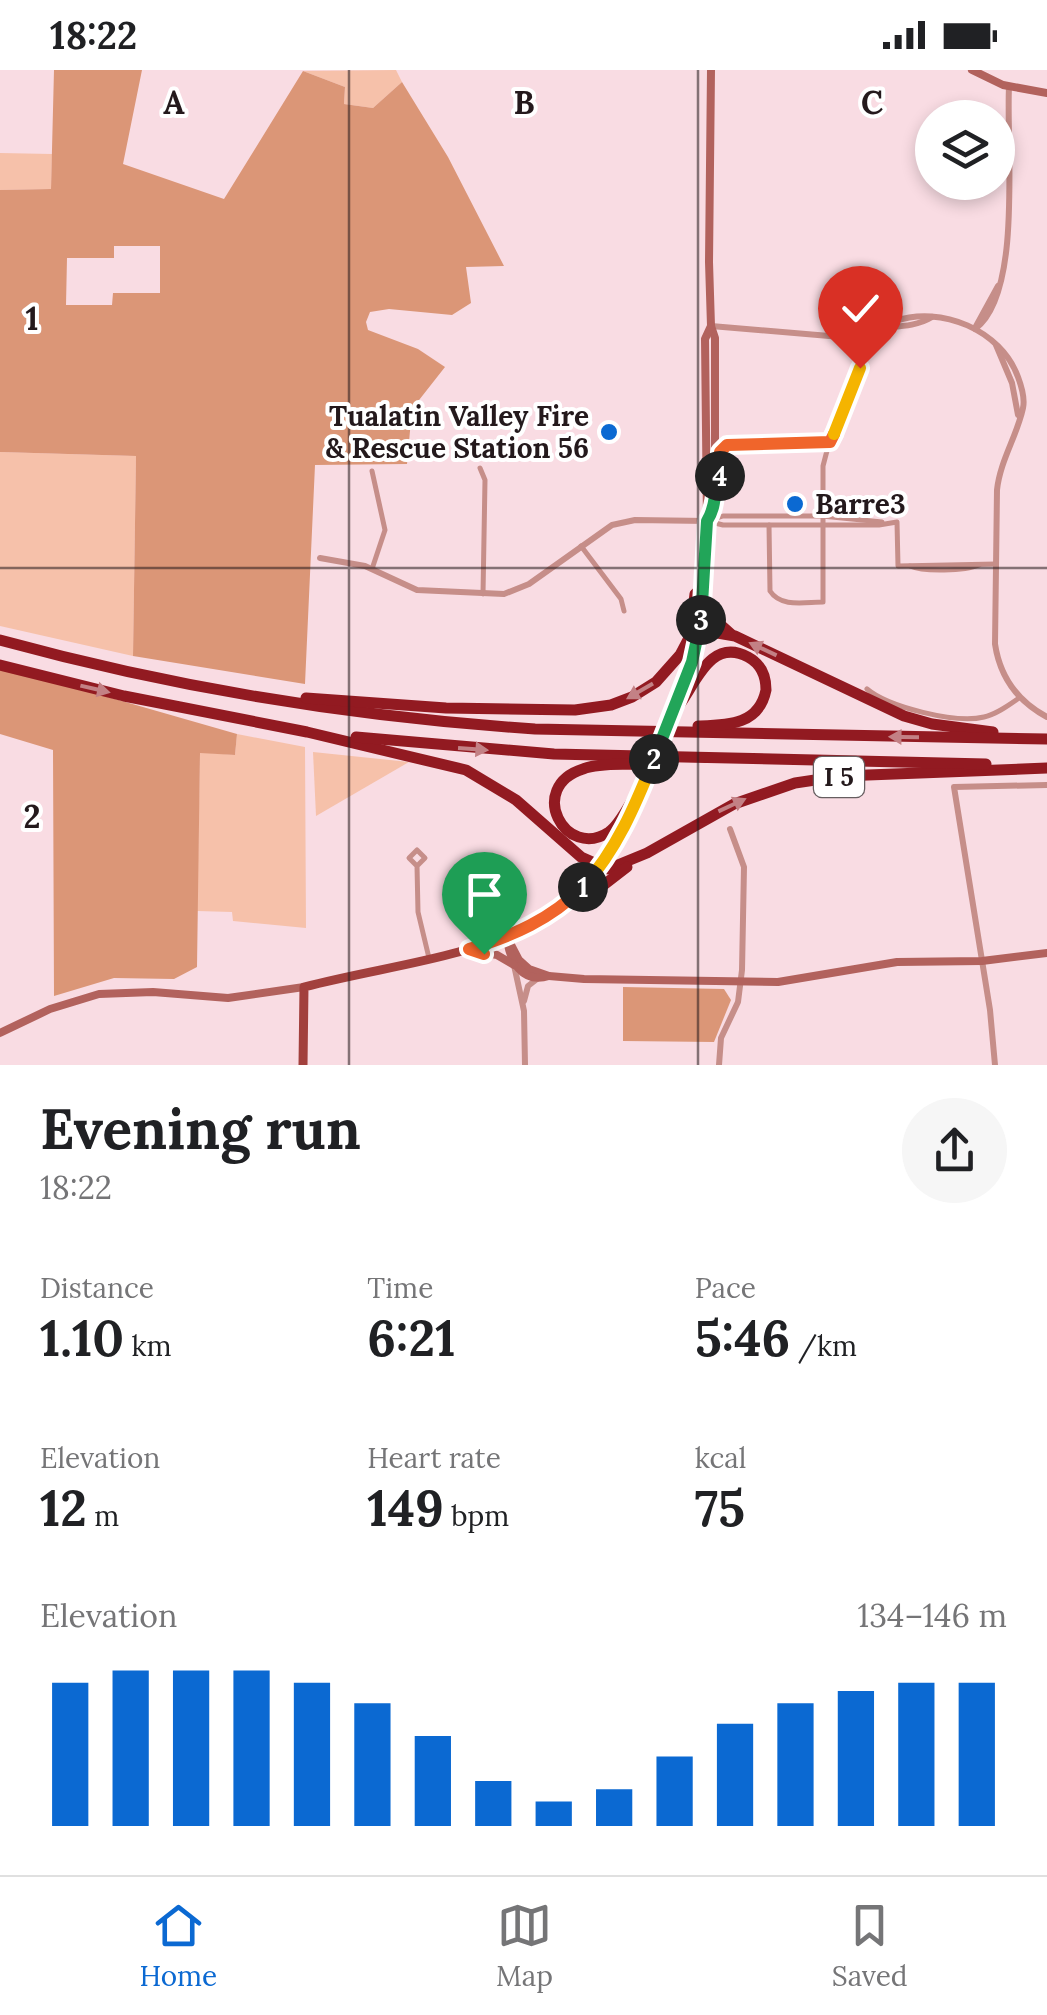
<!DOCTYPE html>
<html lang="en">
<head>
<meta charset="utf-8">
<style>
	body { margin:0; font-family:Lora,serif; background:#f6f6f6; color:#202124; height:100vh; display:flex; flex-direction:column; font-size:38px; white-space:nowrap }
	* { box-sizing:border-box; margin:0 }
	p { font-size:32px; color:#757577 }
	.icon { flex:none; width:55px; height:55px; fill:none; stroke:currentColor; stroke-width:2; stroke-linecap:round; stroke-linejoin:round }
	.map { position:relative; height:995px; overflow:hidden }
	.drawer { display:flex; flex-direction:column; background:#fff; flex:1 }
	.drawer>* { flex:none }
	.buttons { position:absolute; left:915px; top:30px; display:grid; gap:20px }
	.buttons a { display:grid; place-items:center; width:100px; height:100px; border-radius:50%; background:#fff; box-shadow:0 5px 15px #0003; font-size:50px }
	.pin { position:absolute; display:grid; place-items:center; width:85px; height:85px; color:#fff; margin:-102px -42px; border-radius:50% 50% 50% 0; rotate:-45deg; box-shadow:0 0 10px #0007 }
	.pin .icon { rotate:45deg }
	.km { position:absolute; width:50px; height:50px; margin:-25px; border-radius:50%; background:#222; color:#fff; font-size:28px; line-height:50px; text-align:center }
	.round { display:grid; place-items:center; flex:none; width:105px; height:105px; border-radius:52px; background:#f6f6f6 }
	.headline { display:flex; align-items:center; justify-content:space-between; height:170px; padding:0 40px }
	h1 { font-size:55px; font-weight:700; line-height:75px }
	.figures { display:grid; grid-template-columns:repeat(3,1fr); gap:15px; height:170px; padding:10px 40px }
	.figures div { display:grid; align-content:center }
	.figures b { font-size:50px; font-weight:700 }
	.figures small { font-size:28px; font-weight:400 }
	.figures p { font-size:28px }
	.chart { height:280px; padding:20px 40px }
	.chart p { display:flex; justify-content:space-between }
	.chart svg { width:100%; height:180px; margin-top:10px; stroke:#0b69d2; stroke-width:6 }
	.status { display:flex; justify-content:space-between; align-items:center; height:70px; padding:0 50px; background:#fff; direction:ltr }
	.status svg { height:28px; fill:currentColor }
	.menu { display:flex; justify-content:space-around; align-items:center; height:140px; border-top:2px solid #e0e0e0; background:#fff; font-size:28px; color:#757577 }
	.menu a { display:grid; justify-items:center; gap:5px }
	.menu .active { color:#0b69d2 }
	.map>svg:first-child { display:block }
	.green { fill:#f6c1aa }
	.forest { fill:#db9677; fill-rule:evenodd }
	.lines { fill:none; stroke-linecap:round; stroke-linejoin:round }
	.minor { stroke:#c68e89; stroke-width:5 }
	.tertiary { stroke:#c68e89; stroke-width:6 }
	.secondary { stroke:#b2625d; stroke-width:8 }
	.primary { stroke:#a2403d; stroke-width:9 }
	.motorway { stroke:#921a21; stroke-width:11 }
	.primary-bridge { stroke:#a2403d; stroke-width:9 }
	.oneway { fill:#c38185 }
	.split-1-casing { stroke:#fff; stroke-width:20 }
	.split-2-casing { stroke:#fff; stroke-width:20 }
	.split-3-casing { stroke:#fff; stroke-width:20 }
	.split-4-casing { stroke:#fff; stroke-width:20 }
	.split-5-casing { stroke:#fff; stroke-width:20 }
	.split-6-casing { stroke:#fff; stroke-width:20 }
	.split-1 { stroke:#f0652b; stroke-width:12 }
	.split-2 { stroke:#f5b400; stroke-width:12 }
	.split-3 { stroke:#22a559; stroke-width:12 }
	.split-4 { stroke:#22a559; stroke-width:12 }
	.split-5 { stroke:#f0652b; stroke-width:12 }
	.split-6 { stroke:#f5b400; stroke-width:12 }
	.grid { fill:none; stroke:#24191c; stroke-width:2.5; stroke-opacity:0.55 }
	.poi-dot { fill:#0b69d2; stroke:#fff; stroke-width:4 }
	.labels { text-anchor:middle; stroke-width:8; stroke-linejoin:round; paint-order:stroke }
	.shield { fill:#fff; stroke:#665e60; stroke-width:2.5 }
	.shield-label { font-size:25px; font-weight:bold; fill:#24191c }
	.poi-label { font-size:28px; font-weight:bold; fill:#24191c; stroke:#fff; text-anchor:end }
	.grid-label { font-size:32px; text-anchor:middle; font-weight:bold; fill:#24191c; stroke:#fff; stroke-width:8; stroke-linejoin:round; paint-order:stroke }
</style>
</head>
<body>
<div class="status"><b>18:22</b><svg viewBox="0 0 49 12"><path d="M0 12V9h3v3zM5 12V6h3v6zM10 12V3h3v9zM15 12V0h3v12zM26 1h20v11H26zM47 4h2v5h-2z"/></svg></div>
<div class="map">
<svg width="1047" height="995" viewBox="0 0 1047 995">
	<rect width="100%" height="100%" fill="#f9dce3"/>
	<g class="green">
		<polygon points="396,0 402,12 373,38 344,34 345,17 303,1"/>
		<polygon points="0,83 52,84 51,119 0,120"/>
		<polygon points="0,382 136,386 133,586 0,556"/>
		<polygon points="237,664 305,677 306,858 233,851 232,842 197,841 200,682 235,685"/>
		<polygon points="313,682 409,692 316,746"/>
	</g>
	<g class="forest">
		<path d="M54,0H142L123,94L224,129L303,1L345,17L344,34L373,38L402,12L448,87L504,196L466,197L471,233L452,245L389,239L370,242L366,252L368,260L418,279L445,297L412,339L407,394L315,395L305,614L133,586L136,386L0,382V120L51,119ZM114,176H160V223H113L112,235H66L67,188H114Z"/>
		<polygon points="0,596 237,664 235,685 200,683 197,897 174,909 114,908 54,926 53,680 0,664"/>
		<polygon points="623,917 724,919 731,930 714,972 623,971"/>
	</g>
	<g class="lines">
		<g class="minor">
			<polyline points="480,398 485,410 483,524"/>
			<polyline points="716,413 720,407 719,382 727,375 829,373"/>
			<polyline points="711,450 723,446 822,446 882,452"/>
			<polyline points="707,451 723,455 879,455 897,452 898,496 996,494"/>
			<path d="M769,455L770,521C781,538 805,532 823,532V396L829,373L859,308L861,266"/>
			<polyline points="581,476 621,529 624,541"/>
			<path d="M910,496C923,502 965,501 979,495"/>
			<polyline points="372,499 385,460 372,401"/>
			<path d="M867,619C888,637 956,654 984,647C997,644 1009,635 1019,628"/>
			<polyline points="417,796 409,788 417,780 425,788 417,796 418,842 429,888"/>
		</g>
		<g class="tertiary">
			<path d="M711,256L841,267C859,266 874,258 891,257C905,256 919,255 932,247"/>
			<path d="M892,257L895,251C941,235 1001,260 1018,307C1021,315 1025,329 1023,338C1017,366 1000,391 997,420L995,574C1000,607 1017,631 1047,647"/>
			<polyline points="975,258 998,216"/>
			<path d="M975,259C1023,224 1006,75 1009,17"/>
			<polyline points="996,275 1012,313 1018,345"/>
			<polyline points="320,488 365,496 417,520 504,524 529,514 612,455 635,450 707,451"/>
			<polyline points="514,895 524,941 525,995"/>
			<polyline points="524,931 528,916 537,909"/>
			<polyline points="719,995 721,968 738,932 742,900 744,797 730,759"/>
			<polyline points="995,995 990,940 954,717 1047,715"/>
		</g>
		<g class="secondary">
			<polyline points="972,0 1003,15 1047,23"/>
			<polyline points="707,451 715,438 715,268 711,256 709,192 711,0"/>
			<polyline points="700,560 707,451 705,269 711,256"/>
			<polyline points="507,867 519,890 529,899 549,906 584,909 778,912 897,892 982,891 1047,883"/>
			<path d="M507,867C509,891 522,914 549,906"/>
			<polyline points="469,879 497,885 514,895"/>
			<polyline points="0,963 50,939 99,924 153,922 228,928 304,917"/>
		</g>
		<g class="primary">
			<polyline points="676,633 700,560"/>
			<path d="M303,995L304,917C444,881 572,886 636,733"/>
		</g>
		<g class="motorway">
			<polyline points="703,532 712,547 731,564"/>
			<polyline points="700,560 735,566 904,646 932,654 993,662"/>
			<path d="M0,570C175,618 354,647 535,659L1047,669"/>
			<polyline points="0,595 124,626 307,662 466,700 516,730 581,787 608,799 647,783 734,734 795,713 842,706 1047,698"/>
			<polyline points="306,628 446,638 575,640 611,635 632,627 656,612 680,585 690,566 695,524 704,516"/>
			<path d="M673,643C693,623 707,565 748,587C761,594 766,606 766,620C759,655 728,655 698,656"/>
			<polyline points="356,667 554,684 986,694"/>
			<path d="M637,694C620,695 600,693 583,699C526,717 565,791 609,762C623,752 632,726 645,712"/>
			<polyline points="566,833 583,831 627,797"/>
		</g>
		<polyline class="primary-bridge" points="647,707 673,643"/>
	</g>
	<defs><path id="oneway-solid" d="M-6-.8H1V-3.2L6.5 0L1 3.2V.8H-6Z" transform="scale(2.5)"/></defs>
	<g class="oneway">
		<use href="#oneway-solid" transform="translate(763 579) rotate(-155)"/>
		<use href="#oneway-solid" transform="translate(95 619) rotate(13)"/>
		<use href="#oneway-solid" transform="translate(640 621) rotate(150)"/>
		<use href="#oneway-solid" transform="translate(904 667) rotate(-179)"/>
		<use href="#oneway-solid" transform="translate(473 679) rotate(4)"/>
		<use href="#oneway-solid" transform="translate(732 735) rotate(-25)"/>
	</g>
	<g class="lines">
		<g class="split-1-casing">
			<path id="split-1" d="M484,884L469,879C513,866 551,849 583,817"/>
		</g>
		<g class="split-2-casing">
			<path id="split-2" d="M583,817C617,779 635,736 654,689"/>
		</g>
		<g class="split-3-casing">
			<polyline id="split-3" points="654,689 692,592 701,550"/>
		</g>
		<g class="split-4-casing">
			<path id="split-4" d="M701,550L707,451C717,436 713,422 720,406"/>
		</g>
		<g class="split-5-casing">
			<polyline id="split-5" points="720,406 720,382 727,375 830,372 834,364"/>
		</g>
		<g class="split-6-casing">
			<polyline id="split-6" points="834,364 860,298"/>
		</g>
		<use href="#split-1" class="split-1"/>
		<use href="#split-2" class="split-2"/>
		<use href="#split-3" class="split-3"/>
		<use href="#split-4" class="split-4"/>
		<use href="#split-5" class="split-5"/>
		<use href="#split-6" class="split-6"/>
	</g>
	<path class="grid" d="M349,0V995M698,0V995M0,498H1047"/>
	<g class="poi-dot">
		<circle cx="609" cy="362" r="10"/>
		<circle cx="795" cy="434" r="10"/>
	</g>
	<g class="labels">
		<rect class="shield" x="814" y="687" width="50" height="40" rx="8"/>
		<g class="shield-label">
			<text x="839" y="716">I 5</text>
		</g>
		<g class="poi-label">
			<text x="589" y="356">Tualatin Valley Fire<tspan x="589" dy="32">&amp; Rescue Station 56</tspan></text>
			<text x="815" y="444" text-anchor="start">Barre3</text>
		</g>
	</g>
	<g class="grid-label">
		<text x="174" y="44">A</text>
		<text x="524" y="44">B</text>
		<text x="872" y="44">C</text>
		<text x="32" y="260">1</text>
		<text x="32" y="758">2</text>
	</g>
</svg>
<div class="buttons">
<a><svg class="icon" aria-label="layers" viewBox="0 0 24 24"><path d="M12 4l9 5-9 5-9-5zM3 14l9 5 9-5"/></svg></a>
</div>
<div class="pin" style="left:484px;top:884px;background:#1e9e55"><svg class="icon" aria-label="arrive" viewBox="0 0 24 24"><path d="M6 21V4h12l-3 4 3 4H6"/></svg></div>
<div class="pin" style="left:860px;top:298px;background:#d93025"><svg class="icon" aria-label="check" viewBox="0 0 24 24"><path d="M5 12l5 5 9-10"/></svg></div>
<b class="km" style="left:583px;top:817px">1</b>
<b class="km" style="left:654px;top:689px">2</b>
<b class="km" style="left:701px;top:550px">3</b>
<b class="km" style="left:720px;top:406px">4</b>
</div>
<section class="drawer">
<div class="headline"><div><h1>Evening run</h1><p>18:22</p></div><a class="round"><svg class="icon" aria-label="share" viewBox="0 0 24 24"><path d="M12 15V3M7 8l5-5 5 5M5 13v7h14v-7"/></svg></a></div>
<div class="figures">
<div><p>Distance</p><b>1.10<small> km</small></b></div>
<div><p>Time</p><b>6:21</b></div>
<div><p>Pace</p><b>5:46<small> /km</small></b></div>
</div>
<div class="figures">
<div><p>Elevation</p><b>12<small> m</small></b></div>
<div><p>Heart rate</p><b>149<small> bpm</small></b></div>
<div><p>kcal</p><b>75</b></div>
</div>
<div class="chart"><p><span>Elevation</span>134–146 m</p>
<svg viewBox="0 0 160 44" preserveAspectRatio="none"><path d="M5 44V9M15 44V6M25 44V6M35 44V6M45 44V9M55 44V14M65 44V22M75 44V33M85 44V38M95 44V35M105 44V27M115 44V19M125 44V14M135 44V11M145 44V9M155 44V9"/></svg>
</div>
</section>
<nav class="menu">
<a class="active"><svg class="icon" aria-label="home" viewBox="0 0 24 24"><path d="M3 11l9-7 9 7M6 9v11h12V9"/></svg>Home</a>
<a><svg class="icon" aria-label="map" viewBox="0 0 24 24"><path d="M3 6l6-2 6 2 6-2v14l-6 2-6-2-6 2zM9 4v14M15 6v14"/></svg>Map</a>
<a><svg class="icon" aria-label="saved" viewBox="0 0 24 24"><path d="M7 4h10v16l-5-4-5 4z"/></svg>Saved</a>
</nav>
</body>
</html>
